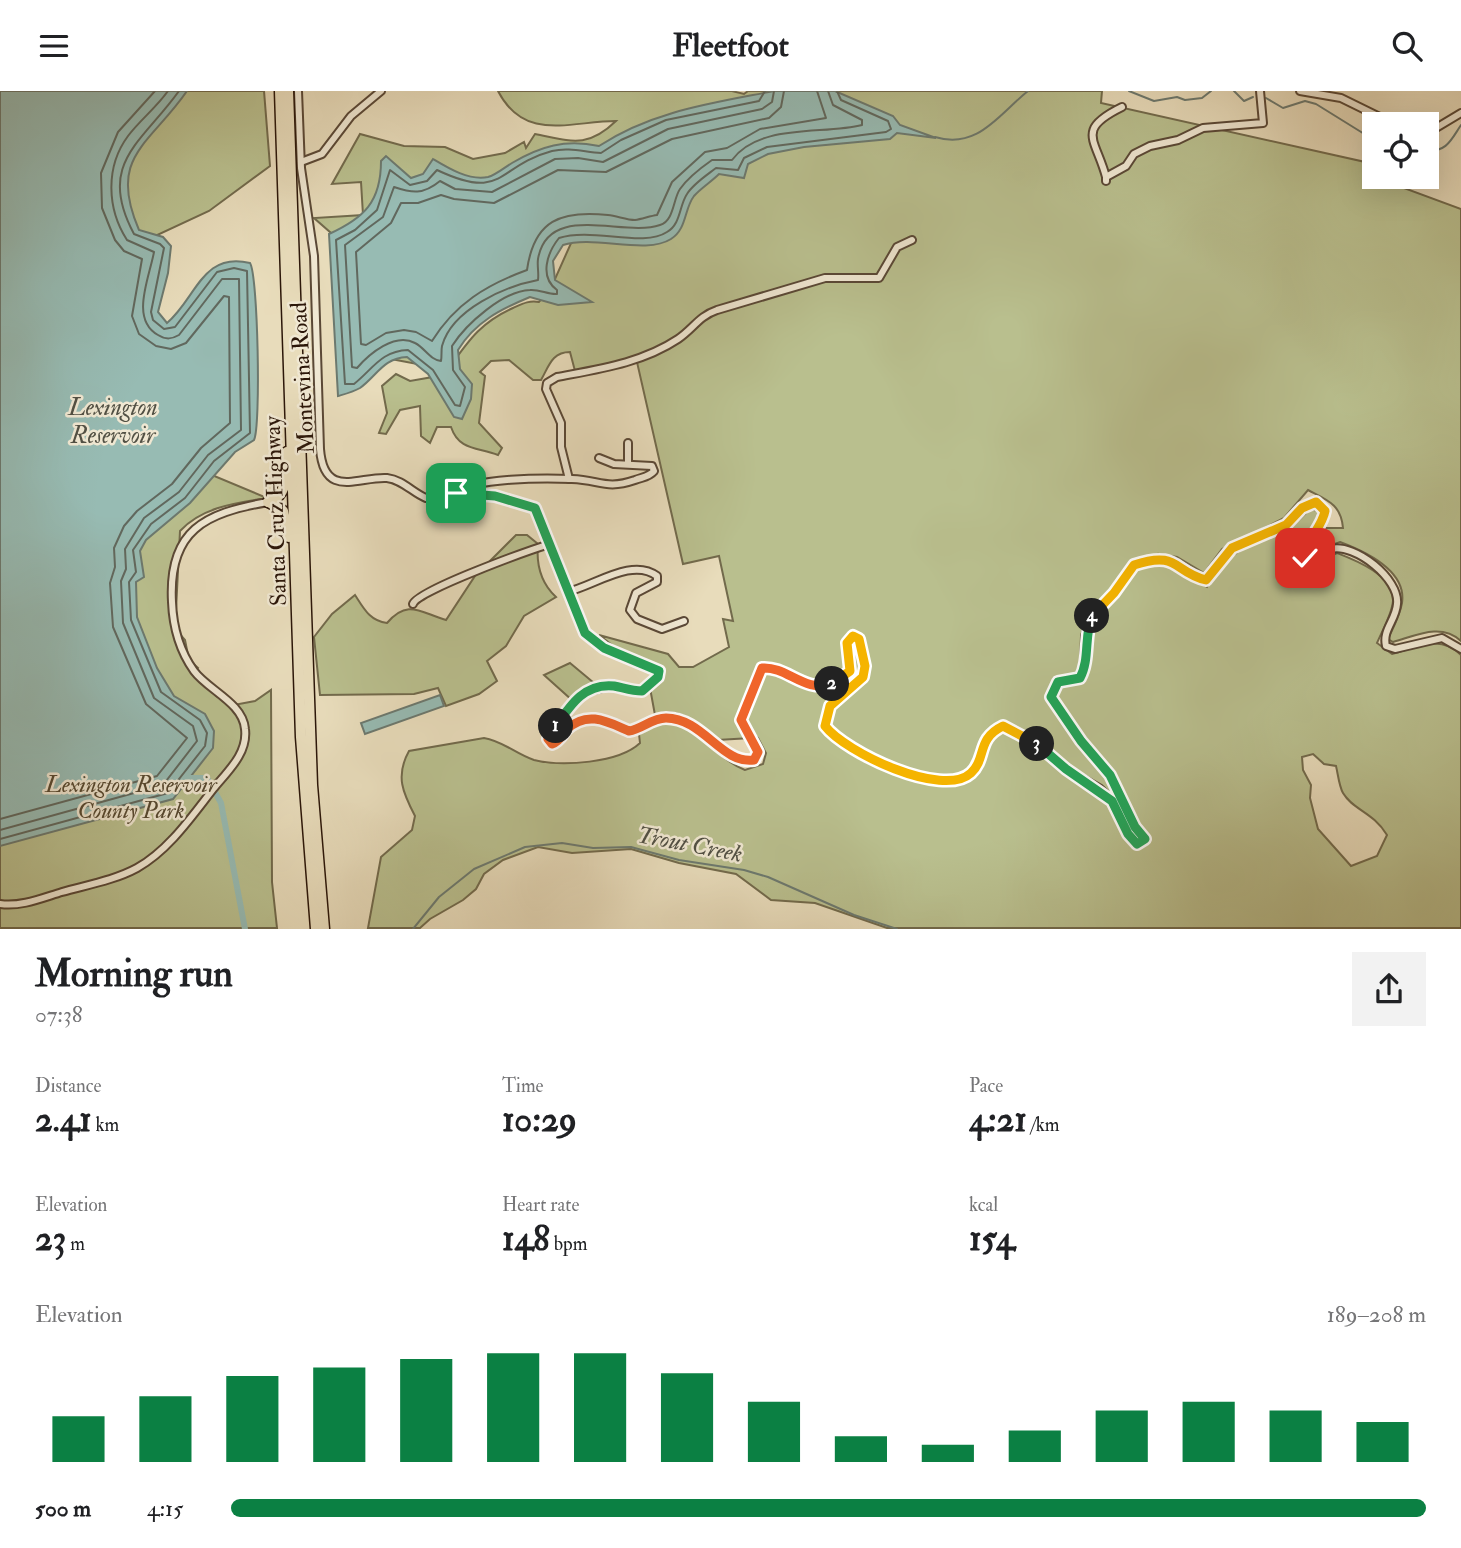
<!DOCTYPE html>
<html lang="en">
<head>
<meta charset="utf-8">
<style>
	body { margin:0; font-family:"IM FELL Double Pica",serif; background:#f2f2f2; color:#202124; height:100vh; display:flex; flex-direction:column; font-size:26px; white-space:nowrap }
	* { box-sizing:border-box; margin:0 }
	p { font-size:23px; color:#757577 }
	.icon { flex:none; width:38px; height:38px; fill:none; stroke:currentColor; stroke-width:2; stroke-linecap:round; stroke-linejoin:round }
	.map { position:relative; height:838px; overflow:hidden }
	.drawer { display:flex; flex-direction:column; background:#fff; flex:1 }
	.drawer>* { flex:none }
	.buttons { position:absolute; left:1362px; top:21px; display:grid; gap:14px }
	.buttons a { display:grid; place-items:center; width:77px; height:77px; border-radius:0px; background:#fff; box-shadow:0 7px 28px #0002; font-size:35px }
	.pin { position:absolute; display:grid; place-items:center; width:60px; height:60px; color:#fff; margin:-30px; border-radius:14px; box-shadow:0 4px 10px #0006 }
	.km { position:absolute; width:35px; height:35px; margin:-18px; border-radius:50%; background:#222; color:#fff; font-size:19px; line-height:35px; text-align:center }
	.round { display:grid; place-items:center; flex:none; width:74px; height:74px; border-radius:0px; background:#f2f2f2 }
	.summary { display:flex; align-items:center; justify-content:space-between; height:119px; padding:0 35px }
	h1 { font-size:38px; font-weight:700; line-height:52px }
	.metrics { display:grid; grid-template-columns:repeat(3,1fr); gap:10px; height:119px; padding:7px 35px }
	.metrics div { display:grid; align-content:center }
	.metrics b { font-size:35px; font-weight:700 }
	.metrics small { font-size:19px; font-weight:400 }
	.metrics p { font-size:19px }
	.chart { height:196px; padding:14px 35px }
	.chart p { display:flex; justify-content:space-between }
	.chart svg { width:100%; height:126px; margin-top:7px; stroke:#0b8043; stroke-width:6 }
	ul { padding:0 35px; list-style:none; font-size:23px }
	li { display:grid; grid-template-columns:112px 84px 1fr; align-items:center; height:52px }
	li i { height:18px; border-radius:9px; background:#0b8043 }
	header { display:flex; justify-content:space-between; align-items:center; height:91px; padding:0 35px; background:#fff; font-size:32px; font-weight:700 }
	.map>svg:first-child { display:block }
	.green { fill:#b9bf8e; stroke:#726a4c; stroke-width:2; fill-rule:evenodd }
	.water { fill:#97bbb3; stroke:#6c796f; stroke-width:2 }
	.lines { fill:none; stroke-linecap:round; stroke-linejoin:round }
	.shore { stroke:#61685e; stroke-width:2 }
	.stream { stroke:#6c796f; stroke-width:2 }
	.canal { stroke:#97bbb3; stroke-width:6 }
	.minor-casing { stroke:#5a4836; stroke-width:10 }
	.highway-casing { stroke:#2b1609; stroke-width:13 }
	.minor { stroke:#f0e8d3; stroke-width:6 }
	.highway { stroke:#e8dcbb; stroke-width:10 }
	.split-1-casing { stroke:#fff; stroke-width:14 }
	.split-2-casing { stroke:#fff; stroke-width:14 }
	.split-3-casing { stroke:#fff; stroke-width:14 }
	.split-4-casing { stroke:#fff; stroke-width:14 }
	.split-5-casing { stroke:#fff; stroke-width:14 }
	.split-1 { stroke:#22a559; stroke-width:9 }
	.split-2 { stroke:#f0652b; stroke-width:9 }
	.split-3 { stroke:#f5b400; stroke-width:9 }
	.split-4 { stroke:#22a559; stroke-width:9 }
	.split-5 { stroke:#f5b400; stroke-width:9 }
	.labels { text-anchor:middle; stroke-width:5; stroke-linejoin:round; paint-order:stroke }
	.street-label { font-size:23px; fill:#2b1609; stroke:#f0e8d3 }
	.park-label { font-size:23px; font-style:italic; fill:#564931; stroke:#f0e8d3 }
	.water-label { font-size:24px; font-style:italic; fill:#515044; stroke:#f0e8d3 }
</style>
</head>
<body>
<header><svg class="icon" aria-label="menu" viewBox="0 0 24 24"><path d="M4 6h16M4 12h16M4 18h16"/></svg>Fleetfoot<svg class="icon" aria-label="search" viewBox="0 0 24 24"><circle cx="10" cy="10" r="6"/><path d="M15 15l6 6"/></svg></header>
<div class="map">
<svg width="1461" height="838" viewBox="0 0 1461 838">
	<rect width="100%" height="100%" fill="#e8dcbb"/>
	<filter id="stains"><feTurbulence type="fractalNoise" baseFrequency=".00286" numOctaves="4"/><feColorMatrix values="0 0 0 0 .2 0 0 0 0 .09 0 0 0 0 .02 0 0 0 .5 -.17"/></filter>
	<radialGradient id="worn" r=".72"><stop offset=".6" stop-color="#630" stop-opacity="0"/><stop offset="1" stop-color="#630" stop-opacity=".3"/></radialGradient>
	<g class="green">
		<path d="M0,0H264L270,75L209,120L155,145L38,379L176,369L267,407C236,412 202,416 180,440L176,519L178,541L185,549L189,569L198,577L196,580L216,605L234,614L255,610L271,599L272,791L277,837H0Z"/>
		<path d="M498,0H732L744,3L748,0H1102L1101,12L1365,71L1374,86L1461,118V550C1441,531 1415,545 1393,551L1388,548C1393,537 1400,524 1402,512C1407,479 1364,460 1340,451L1309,462L1325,437H1343C1341,413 1327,409 1308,399L1284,427L1222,458L1204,482L1177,466L1159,463L1162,474L1174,476L1207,496L1227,468L1243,458L1292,436L1310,418L1318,420L1320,427L1298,462L1289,464L1290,483L1337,462C1355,469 1394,484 1393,510C1392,523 1382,540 1377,552L1392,563C1418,556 1440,543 1461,564V837H887L815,812L771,809L736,783L679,772L631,758L572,762L538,756L503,769L484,783L476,798L463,809L430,828L420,837H368L381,766L412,739L415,725C403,702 395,685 409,660L484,647C503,650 516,663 534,669C562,676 619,672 640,652L639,643C647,639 657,633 665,632C695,631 716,668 745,679L763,673L766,662L758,647L750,641L751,647L717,649C702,634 678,614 655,624L650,597L664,586V577L625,564L599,544L668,563L679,576H693L729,556L723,528L733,530L719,465L683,473L637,271L575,280L570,261C552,261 549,275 541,289H533L509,269L491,270L480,281L485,285L479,332L502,357L498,364C478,356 459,360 451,336H437L430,352L421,345L420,315L400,319L386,343L379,342L387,322L382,295L396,283L410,290L444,284C466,254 477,233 513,217C522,213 529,209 539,211L551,197L576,141L602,115L453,247L438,277L391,268L420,220L314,127L363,124L361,91L332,93L360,43L404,55L445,56L473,68L505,62L524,51L526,57L535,43C571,50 587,58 616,30C571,30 525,52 498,0ZM1313,663L1324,673L1336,675C1338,683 1339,695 1343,702C1353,719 1373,721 1387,744L1377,765L1351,775L1318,738L1310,707L1311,694L1303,679L1302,666Z"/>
		<path d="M516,444H527L538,453C536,474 541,492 556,506L524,525L506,555L487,570L497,590L479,603L446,615L438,597L414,603L320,604L314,546L332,523L355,504C364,518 370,530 387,532C408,507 421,522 446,529L475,485Z"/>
		<polygon points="570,572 600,597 573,610 544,584"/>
	</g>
	<g class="water">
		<path d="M0,0H187C150,54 107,65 139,139L163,146L171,155L168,182L158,221L167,232C196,208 202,160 250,172C258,184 261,336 254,349L235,361L190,412L146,449L140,460L144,486L136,491L137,526L157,577L174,605L205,623L214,640L213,657L173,708L0,755Z"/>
		<path d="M774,0H835L893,25L900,34L936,47L897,42L890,48L804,56L768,63L748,73L744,87L719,83C711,91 701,97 694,105C684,118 687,138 671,148C646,164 594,144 563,154L553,170L555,189L592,211L558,214L530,206C501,218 475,231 458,259L460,278L472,293L471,308L462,328L454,326L428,283L407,266C383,267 377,285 360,297C353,301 345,303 338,305L329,143C364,127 381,111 381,70L386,65L411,87L423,83L433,68C448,77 469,90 488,86C496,84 505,76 512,72C541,55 565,48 599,55C652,20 713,12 774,0Z"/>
		<polygon points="440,604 444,615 365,643 361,632"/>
	</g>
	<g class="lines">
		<g class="shore">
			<path d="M765,0L759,10L666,29L621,49L601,62C584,61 569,56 552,60C496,75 505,111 437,79L427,90L410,94L390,79L377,119L355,139L336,149L345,293H354C373,278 381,260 408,259L433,279L455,314L460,315L465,296L453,279L452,255C466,233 503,200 530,199C539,198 549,204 557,203V199C539,186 547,162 559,147C592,136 643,157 667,141C681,133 679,115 687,103C693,93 707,84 716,77L738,79L744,67L767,56L886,41L891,38L888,30L841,9L837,0"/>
			<path d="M774,0L772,11L762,18L668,38L603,71L578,67L555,68L492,101L455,98L440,90C423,104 412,102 394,96L383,126L345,154L352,276L357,277C369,263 395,241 415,252C425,257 430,269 441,270C442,265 441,260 442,255C452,218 506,195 538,189C539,182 537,175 538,168C548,110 624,147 660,134C674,130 673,108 680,98C687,88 702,76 712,69H732C759,32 823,44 862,34V29L833,14L828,0"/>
			<path d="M784,0L781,16L769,27L672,48L606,81L558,79L494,112L454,108L441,104L418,112H401L391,132L356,161L361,253L366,254L386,242L404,239L416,241L432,250C455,213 486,194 527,179C534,129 561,119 608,124C617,125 627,129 635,129C642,128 650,125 657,124L672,91L705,61L727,57L760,38L826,27L817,0"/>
			<polyline points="0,728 157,685 187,647 146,613 113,536 110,492 115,476 114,457 124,435 137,420 172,393 201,357 230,332 229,206 224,205 186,252 171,258 156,255 139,243 132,225 142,168 124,160 115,149 102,117 101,82 118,41 155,0"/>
			<path d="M0,739L163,694L197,650L193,635L154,607L123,532L121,490L126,478L125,458L144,427L179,401L208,364L241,339L239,188H222L179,244C172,248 166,249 158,244C130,228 149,188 154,161L127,149C107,118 105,76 128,45C140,29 156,17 168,0"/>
			<path d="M0,748L168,702L205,655L207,642L200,629L161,601L131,529L129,491L136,481L133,459L151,433L185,407L214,370L250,342L247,180L234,177L217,181L175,236L164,238L153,229L151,221L164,157L160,153L134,143C96,72 142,52 179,0"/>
		</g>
		<g class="stream">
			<polyline points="1129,0 1154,10 1177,6 1185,9 1202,7 1211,0"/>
			<polyline points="1234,0 1244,10 1253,6"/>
			<polyline points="1266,7 1283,17 1305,10 1316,13 1374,49"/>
			<path d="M935,46C978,59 999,23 1028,0"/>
			<path d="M1426,60C1447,61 1451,49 1461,34"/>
			<polyline points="413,838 439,806 474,778 525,756 562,752 593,757 631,756 679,769 744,779 768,786 854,824 897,838"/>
		</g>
		<polyline class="canal" points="189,687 207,687 221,712 245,838"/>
		<g class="minor-casing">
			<g id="minor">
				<path d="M298,0L301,77L314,165L320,358C324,409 359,385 387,387C403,389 413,402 426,407L456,403L495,405L535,417L585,542L604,557L659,580L658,586L642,600L611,595L582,602L550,644V652H556C584,618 593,624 629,640C642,638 652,627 666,627C704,627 722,675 754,669L758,661C754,649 745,642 741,629C744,620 758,582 762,577C795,575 815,617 850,580L847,552L853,545L858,548L865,575L863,586L830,615L826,635C845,661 943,708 971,682C987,667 977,648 1003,635L1043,656L1066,678L1099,697L1113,710L1128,743L1137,753L1145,748L1135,736L1110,684L1081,650L1051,605C1054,589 1066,589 1080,587L1084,579L1085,545L1091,527L1114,502L1134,473C1176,460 1174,481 1206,489L1232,457L1286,434L1302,417L1316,411L1325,420C1322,437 1304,451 1305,467L1312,470C1317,466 1325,460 1331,458C1355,452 1400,488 1397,513C1396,529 1382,539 1386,555L1395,558L1442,547L1461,558"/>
				<polyline points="1300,0 1341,7 1394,33"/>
				<polyline points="1426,43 1461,22"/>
				<polyline points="301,71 322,63 351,25 381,0"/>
				<path d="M1106,86C1096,48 1075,39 1122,16"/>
				<polyline points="1106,90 1106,86 1126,75 1134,63 1150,55 1178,49 1203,37 1263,32 1260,0"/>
				<polyline points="628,352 628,373"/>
				<path d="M569,388L561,356V332L546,298L547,292L557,286C599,278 642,272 678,248C693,238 699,225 717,219L825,187H879L897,156L912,149"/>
				<path d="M456,403C470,386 549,387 572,388C600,389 606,399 635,389C643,386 649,386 654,380L652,375L614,373L599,367"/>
				<path d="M567,501C594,495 632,466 657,485V491L636,502L630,519L637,528L662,538L684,530"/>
				<path d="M413,513C416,500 530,459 550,453"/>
				<path d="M0,813C21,816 42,807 62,801C87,794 115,789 137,777C169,759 192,725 214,697C228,680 248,662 245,638C243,612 208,599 194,580C179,559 173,536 172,511C168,439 205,422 268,411"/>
			</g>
		</g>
		<g class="highway-casing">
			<g id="highway">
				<polyline points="280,0 301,646 316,838"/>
				<polyline points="288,0 312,694 324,838"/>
				<path d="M268,411C290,404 286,380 287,361"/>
				<polyline points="269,411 283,420 289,446"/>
			</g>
		</g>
		<use href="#minor" class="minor"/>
		<use href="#highway" class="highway"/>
	</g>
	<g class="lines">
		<g class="split-1-casing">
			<path id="split-1" d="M456,402L495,405L535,417L585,542L604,557L659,580L658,586L642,600C632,600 624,597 614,595C585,592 571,613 556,635"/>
		</g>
		<g class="split-2-casing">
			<path id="split-2" d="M556,635L548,648L552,653C560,650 562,644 567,638C588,619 608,631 629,640C642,638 652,627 666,627C703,627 722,674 754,669L758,661L741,629L762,577C787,575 804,602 832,593"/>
		</g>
		<g class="split-3-casing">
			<path id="split-3" d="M832,593L850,580L847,552L853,545L859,548L865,575L863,586L830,615L825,635C845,661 943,708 971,682C987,667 976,648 1003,635L1037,653"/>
		</g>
		<g class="split-4-casing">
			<path id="split-4" d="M1037,653L1066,678L1112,710L1128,743L1137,753L1145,748L1135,736L1110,684L1081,650L1051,606L1058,591L1080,587C1090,569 1084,544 1092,525"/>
		</g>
		<g class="split-5-casing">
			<path id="split-5" d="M1092,525L1114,502L1134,474C1179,459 1173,481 1206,489L1232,457L1286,434L1302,417L1316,411L1325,420C1322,437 1304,451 1305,467"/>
		</g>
		<use href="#split-1" class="split-1"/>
		<use href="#split-2" class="split-2"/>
		<use href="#split-3" class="split-3"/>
		<use href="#split-4" class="split-4"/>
		<use href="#split-5" class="split-5"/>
	</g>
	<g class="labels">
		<g class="street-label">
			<text transform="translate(302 287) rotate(-93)" y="8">Montevina Road</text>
			<text transform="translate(275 420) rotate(-92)" y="8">Santa Cruz Highway</text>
		</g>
		<g class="park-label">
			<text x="131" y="701">Lexington Reservoir<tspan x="131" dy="26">County Park</tspan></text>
		</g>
		<g class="water-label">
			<text x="113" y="324">Lexington<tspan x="113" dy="28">Reservoir</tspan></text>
			<text transform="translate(690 753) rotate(11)" y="8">Trout Creek</text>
		</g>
	</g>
	<rect width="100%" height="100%" filter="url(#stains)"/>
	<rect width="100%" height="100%" fill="url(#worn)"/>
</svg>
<div class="buttons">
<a><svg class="icon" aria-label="locate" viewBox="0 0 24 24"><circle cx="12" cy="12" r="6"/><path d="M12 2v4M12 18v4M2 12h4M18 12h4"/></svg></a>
</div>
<div class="pin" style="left:456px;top:402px;background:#1e9e55"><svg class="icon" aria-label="arrive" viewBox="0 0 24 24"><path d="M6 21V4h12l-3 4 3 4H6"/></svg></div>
<div class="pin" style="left:1305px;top:467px;background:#d93025"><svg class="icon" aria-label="check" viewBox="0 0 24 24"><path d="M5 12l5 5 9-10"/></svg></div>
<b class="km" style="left:556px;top:635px">1</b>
<b class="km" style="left:832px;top:593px">2</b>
<b class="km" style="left:1037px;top:653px">3</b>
<b class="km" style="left:1092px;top:525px">4</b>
</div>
<section class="drawer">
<div class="summary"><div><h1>Morning run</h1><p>07:38</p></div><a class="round"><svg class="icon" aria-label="share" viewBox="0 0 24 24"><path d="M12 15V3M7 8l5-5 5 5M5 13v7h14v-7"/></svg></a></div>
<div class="metrics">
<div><p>Distance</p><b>2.41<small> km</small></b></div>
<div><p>Time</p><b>10:29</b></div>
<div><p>Pace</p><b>4:21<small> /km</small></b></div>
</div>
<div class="metrics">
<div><p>Elevation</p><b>23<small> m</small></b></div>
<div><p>Heart rate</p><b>148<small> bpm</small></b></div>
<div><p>kcal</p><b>154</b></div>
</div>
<div class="chart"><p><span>Elevation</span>189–208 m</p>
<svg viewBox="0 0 160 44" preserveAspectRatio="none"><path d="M5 44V28M15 44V21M25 44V14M35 44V11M45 44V8M55 44V6M65 44V6M75 44V13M85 44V23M95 44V35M105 44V38M115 44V33M125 44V26M135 44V23M145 44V26M155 44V30"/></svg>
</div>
<ul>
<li><b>500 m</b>4:15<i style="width:100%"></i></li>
</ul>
</section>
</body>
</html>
